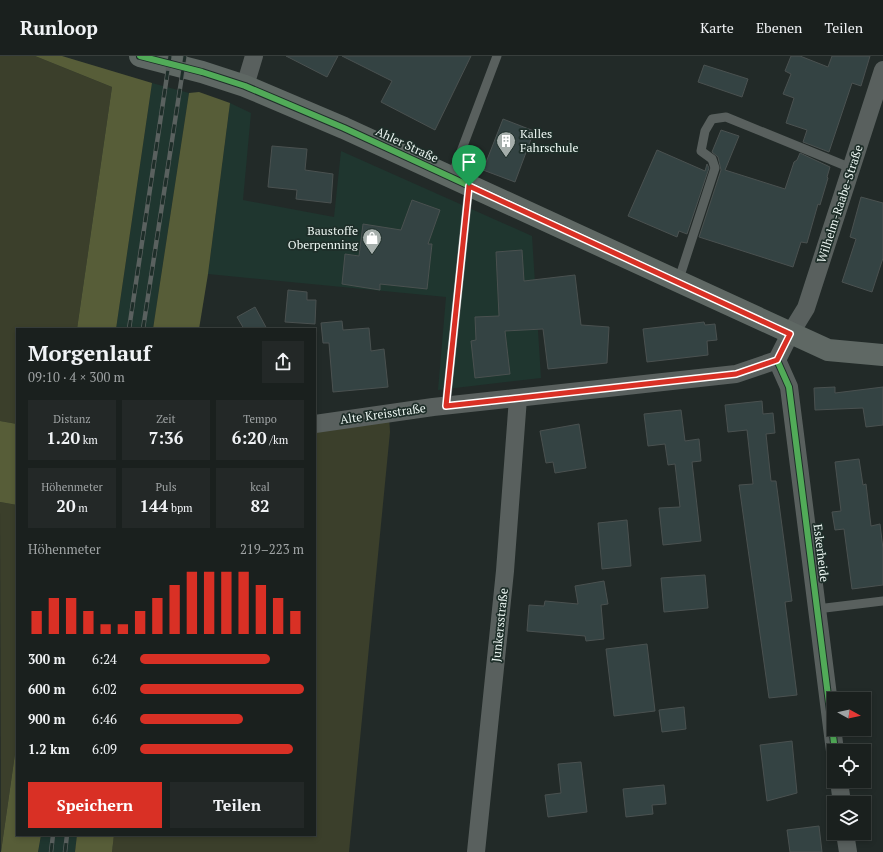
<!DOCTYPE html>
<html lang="de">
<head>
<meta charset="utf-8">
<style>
	body { margin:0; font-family:"PT Serif",serif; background:#232827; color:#f1f3f6; height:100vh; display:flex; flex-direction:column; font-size:15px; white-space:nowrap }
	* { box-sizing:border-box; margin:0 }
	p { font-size:13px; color:#9fa3a4 }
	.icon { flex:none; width:22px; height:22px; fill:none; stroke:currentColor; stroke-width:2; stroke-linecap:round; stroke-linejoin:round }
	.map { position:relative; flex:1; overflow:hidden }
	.sheet { position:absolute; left:16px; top:272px; width:300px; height:508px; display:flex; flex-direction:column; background:#1a201e; border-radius:0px; box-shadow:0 2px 6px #0003,0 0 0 1px #383e3c }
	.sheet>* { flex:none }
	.needle { width:26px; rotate:98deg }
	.tools { position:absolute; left:827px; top:636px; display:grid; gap:8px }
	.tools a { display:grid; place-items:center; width:44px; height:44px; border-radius:0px; background:#1a201e; box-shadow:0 2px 6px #0003,0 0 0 1px #383e3c; font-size:20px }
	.pin { position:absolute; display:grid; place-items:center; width:34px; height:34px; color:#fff; margin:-41px -17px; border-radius:50% 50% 50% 0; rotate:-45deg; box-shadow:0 0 4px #0007 }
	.pin .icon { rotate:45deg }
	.round { display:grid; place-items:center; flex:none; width:42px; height:42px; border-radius:0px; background:#232827 }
	.summary { display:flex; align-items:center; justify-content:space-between; height:68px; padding:0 12px }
	h1 { font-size:22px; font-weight:700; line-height:30px }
	.metrics { display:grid; grid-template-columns:repeat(3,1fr); gap:6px; height:68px; padding:4px 12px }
	.metrics div { display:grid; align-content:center; border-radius:0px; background:#232827; text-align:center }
	.metrics b { font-size:17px; font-weight:700 }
	.metrics small { font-size:11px; font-weight:400 }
	.metrics p { font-size:11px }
	.chart { height:112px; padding:8px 12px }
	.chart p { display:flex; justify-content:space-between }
	.chart svg { width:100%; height:72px; margin-top:4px; stroke:#d93025; stroke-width:6 }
	.primary-button { display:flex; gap:8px; margin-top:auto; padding:8px 12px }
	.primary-button a { flex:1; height:46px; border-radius:0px; background:#d93025; color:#fff; font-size:16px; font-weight:700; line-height:46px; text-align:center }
	.primary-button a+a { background:#232827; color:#f1f3f6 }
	ul { padding:0 12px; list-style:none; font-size:13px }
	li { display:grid; grid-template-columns:64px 48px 1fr; align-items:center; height:30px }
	li i { height:10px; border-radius:5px; background:#d93025 }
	header { display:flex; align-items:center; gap:24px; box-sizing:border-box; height:56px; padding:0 20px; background:#1a201e; border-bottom:1px solid #383e3c }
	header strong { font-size:19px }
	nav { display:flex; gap:22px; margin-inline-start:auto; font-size:14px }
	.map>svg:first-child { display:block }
	.built { fill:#1f362f }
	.green { fill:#3b3f2b }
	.forest { fill:#575d38 }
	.building { fill:#344343; stroke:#4a5150 }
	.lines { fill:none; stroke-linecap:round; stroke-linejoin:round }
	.lane { stroke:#59605e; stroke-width:9 }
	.street { stroke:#59605e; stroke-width:18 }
	.secondary { stroke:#5f6864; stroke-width:22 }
	.rail-casing { stroke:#5a615f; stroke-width:4.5 }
	.rail { stroke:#1e2e29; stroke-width:3; stroke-dasharray:9; stroke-linecap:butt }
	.cycleway-casing { stroke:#1e2e29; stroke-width:8 }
	.cycleway { stroke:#51ab58; stroke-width:6 }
	.route-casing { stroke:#fff; stroke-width:8 }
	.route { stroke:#d93025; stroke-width:5 }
	.labels { text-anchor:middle; stroke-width:3.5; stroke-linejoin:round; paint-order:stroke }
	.poi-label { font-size:12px; fill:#ebf5f1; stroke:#1e2e29; text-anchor:start }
	.street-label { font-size:12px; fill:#ebf5f1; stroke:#1e2e29 }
</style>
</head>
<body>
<header>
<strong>Runloop</strong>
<nav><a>Karte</a><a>Ebenen</a><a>Teilen</a></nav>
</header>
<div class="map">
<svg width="883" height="796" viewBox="0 0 883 796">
	<rect width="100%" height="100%" fill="#222a28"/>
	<g class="built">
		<polygon points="152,27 189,37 153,273 116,273"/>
		<polygon points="230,47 251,57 243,144 334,161 341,95 532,180 541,322 438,334 446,241 208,218"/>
		<polygon points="41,779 77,779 75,796 38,796"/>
	</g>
	<g class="green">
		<polygon points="0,0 35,0 112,31 77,273 17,273 17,368 0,365"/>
		<polygon points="389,360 390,376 349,796 112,796 114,779 315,779 315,371"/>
		<polygon points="0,446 17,449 17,684 1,796"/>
	</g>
	<g class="forest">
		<polygon points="35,0 62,0 152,27 116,273 77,273 112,31"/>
		<polygon points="199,36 230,47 208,218 199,273 153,273 189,37"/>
		<polygon points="0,365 17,368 17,449 0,446"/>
		<polygon points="17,684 17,779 41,779 38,796 1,796"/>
		<polygon points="77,779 114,779 112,796 75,796"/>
	</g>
	<g class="building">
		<polygon points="286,0 338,0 327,21"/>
		<polygon points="342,0 471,0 435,74 381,46 392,25"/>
		<polygon points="791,0 800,0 828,11 832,0 870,0 861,30 852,27 829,96 803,86 807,74 786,67 794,42 783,38 791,18 785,15"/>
		<polygon points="704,9 748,23 742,41 698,26"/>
		<polygon points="503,63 534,75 515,126 483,114"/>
		<polygon points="721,74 739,80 725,114 785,133 794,106 797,104 800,97 830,111 827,121 828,122 820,149 818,148 807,187 801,186 793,211 699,181 721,114 718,101 712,96"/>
		<polygon points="272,90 307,93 305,114 333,118 331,147 296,143 297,134 268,131"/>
		<polygon points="657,94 705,115 707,108 709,112 687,178 679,175 677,181 628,160"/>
		<polygon points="861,141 883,147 883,202 872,236 842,226 856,183 850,181"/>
		<polygon points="412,144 440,154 428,188 432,188 427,233 380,228 380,234 342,228 345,198 359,200 363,168 401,174"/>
		<polygon points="522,194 524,225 575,219 581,269 609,271 607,307 548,313 543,273 505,275 510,318 475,322 471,285 476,284 475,261 499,260 496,196"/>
		<polygon points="288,234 307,236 307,244 316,244 315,268 285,266"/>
		<polygon points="255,251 267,273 244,273 237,261"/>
		<polygon points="342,265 343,274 369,272 371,295 384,293 388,331 333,336 329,287 323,287 321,267"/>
		<polygon points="704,266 705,269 715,268 717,284 707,285 708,299 647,306 643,273"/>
		<polygon points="835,331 835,337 883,331 883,369 866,371 863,352 815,354 814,332"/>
		<polygon points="762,345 763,358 773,357 775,377 766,378 771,425 776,425 792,545 785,546 797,639 769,642 739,429 753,428 747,374 728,376 725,349"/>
		<polygon points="681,354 685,385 699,383 701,405 692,406 701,485 663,489 659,452 680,451 675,408 668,409 665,388 648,390 644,358"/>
		<polygon points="579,368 586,412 555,417 553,406 546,407 540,375"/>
		<polygon points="859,403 863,429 866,428 871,470 880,468 883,493 883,529 852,533 844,473 835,474 832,456 841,455 835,406"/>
		<polygon points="627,464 631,510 602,513 598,467"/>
		<polygon points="705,519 708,552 664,556 661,522"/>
		<polygon points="604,525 608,548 601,549 604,583 586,585 585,580 527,575 529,549 544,550 545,545 578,548 575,530"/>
		<polygon points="647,588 655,655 614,660 606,593"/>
		<polygon points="684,651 686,673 662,676 659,654"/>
		<polygon points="792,685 797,737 767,745 760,689"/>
		<polygon points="581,706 587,756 548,761 545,739 561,737 558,708"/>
		<polygon points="664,729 666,748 652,749 653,758 626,761 623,733"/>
		<polygon points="819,770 822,796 790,796 787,774"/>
	</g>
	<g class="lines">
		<g class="lane">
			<polyline points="451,122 497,0"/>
			<polyline points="678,226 715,112 712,103 701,95 705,75 712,63 726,61 851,112"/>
			<polyline points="446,350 469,130"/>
			<polyline points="817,553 883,545"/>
		</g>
		<g class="street">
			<polyline points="245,30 254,0"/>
			<polyline points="777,304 789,331 835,695"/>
			<polyline points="315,368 433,351 736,318 777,304 790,278 806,252 883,14"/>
			<polyline points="839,725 842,747"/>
			<polyline points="845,777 848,796"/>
			<polyline points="476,796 505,515 518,342"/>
		</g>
		<polyline class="secondary" points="140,0 202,16 245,30 344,72 828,294 883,299"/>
		<g class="rail-casing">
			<g id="rail">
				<polyline points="129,273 170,0"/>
				<polyline points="143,273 185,0"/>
				<polyline points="51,796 53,779"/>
				<polyline points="65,796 67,779"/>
			</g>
		</g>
		<use href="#rail" class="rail"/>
		<g class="cycleway-casing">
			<polyline id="cycleway" points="140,0 202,16 245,30 344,72 790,278 777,304 789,331 835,695"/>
		</g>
		<use href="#cycleway" class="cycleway"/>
	</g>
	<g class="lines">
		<g class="route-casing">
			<polygon id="route" points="469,130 790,278 777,304 736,318 446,350"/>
		</g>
		<use href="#route" class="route"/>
	</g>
	<defs>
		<g id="building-pin" transform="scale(1)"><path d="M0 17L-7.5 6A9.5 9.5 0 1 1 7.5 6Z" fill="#a5aeab" stroke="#1e2e29"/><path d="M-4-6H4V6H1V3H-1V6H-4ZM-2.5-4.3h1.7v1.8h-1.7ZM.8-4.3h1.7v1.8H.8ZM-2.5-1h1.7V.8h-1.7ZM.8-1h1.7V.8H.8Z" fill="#fff"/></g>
		<g id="shop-pin" transform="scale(1)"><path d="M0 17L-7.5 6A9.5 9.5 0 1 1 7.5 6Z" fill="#a5aeab" stroke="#1e2e29"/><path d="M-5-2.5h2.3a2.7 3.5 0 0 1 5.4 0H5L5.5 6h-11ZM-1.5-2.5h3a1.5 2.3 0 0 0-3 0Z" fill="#fff"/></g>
	</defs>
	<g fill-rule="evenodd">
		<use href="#building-pin" x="506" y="85"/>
		<use href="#shop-pin" x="372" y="182"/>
	</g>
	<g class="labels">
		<g class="poi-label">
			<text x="520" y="82">Kalles<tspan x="520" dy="14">Fahrschule</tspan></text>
			<text x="358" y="179" text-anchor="end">Baustoffe<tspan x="358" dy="14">Oberpenning</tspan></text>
		</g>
		<g class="street-label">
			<text transform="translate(407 89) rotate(25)" y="4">Ahler Straße</text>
			<text transform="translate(840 148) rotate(-72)" y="4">Wilhelm-Raabe-Straße</text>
			<text transform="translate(383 358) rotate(-8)" y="4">Alte Kreisstraße</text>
			<text transform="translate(821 497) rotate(83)" y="4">Eskerheide</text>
			<text transform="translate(500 569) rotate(-84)" y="4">Junkersstraße</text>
		</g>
	</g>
</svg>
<div class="tools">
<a><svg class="needle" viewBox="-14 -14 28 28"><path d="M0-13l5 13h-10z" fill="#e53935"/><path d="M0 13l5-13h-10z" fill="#9fa3a4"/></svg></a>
<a><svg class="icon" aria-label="locate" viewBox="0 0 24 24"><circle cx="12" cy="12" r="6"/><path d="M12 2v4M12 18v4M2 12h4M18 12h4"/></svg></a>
<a><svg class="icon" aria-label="layers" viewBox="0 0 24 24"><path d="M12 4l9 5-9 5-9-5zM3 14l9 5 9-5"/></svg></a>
</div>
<div class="pin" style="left:469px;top:130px;background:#1e9e55"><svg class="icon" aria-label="arrive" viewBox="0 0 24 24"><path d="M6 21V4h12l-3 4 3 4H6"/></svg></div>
<section class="sheet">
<div class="summary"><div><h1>Morgenlauf</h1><p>09:10 · 4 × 300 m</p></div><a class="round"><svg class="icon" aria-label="share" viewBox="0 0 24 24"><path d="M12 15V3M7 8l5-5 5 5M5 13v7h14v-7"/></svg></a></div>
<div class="metrics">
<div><p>Distanz</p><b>1.20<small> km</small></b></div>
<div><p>Zeit</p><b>7:36</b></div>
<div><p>Tempo</p><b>6:20<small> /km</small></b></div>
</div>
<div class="metrics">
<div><p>Höhenmeter</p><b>20<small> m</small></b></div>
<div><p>Puls</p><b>144<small> bpm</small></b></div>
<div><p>kcal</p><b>82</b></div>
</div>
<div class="chart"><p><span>Höhenmeter</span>219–223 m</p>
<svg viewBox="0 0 160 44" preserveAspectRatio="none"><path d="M5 44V30M15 44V22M25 44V22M35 44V30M45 44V38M55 44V38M65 44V30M75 44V22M85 44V14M95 44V6M105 44V6M115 44V6M125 44V6M135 44V14M145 44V22M155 44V30"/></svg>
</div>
<ul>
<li><b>300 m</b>6:24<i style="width:79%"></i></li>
<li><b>600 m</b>6:02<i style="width:100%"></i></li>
<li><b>900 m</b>6:46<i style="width:63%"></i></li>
<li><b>1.2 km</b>6:09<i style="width:93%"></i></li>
</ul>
<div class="primary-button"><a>Speichern</a><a>Teilen</a></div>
</section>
</div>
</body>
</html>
